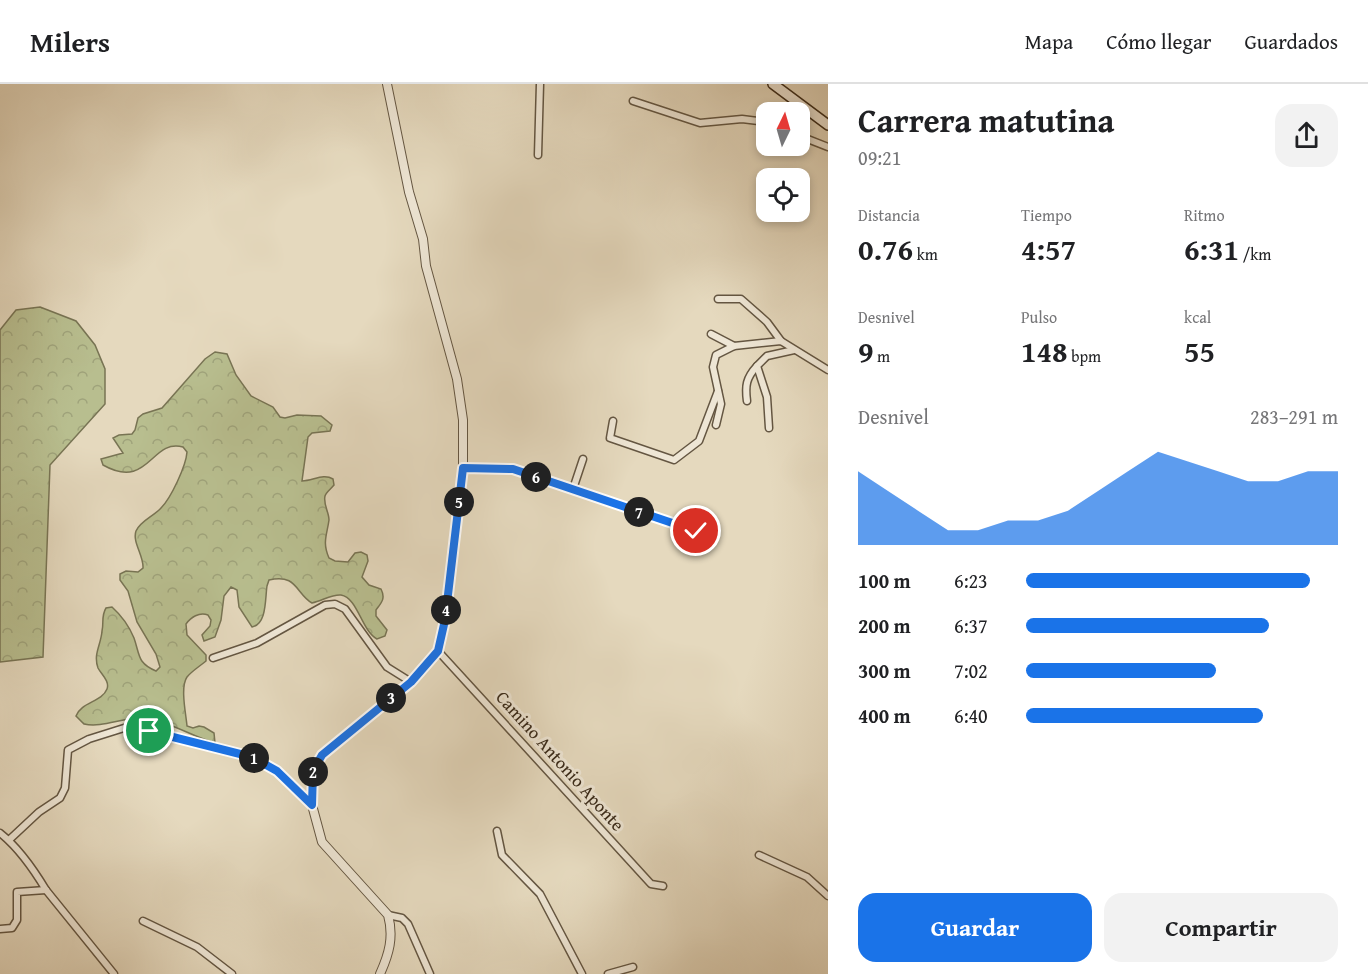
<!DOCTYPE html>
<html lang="es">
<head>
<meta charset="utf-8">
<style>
	body { margin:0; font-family:"Gentium Book Plus",serif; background:#f2f2f2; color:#202124; height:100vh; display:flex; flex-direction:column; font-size:22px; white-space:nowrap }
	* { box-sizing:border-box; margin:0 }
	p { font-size:20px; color:#757577 }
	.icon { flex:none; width:33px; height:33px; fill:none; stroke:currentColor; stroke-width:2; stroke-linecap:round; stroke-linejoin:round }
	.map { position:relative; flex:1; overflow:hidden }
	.side { display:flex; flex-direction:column; background:#fff; width:540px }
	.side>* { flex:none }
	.needle { width:39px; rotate:5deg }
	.controls { position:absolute; left:756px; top:18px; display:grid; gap:12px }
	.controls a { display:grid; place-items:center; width:54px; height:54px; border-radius:12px; background:#fff; box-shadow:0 3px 9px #0003; font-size:30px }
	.pin { position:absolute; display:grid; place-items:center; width:51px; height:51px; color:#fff; margin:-26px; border:3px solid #fff; border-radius:50%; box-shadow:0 2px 6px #0007 }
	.km { position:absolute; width:30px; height:30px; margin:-15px; border-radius:50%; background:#222; color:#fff; font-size:16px; line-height:30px; text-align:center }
	.round { display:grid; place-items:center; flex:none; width:63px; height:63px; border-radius:18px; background:#f2f2f2 }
	.head { display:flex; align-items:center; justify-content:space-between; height:102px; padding:0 30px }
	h1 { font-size:33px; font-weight:600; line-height:45px }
	.metrics { display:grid; grid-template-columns:repeat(3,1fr); gap:9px; height:102px; padding:6px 30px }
	.metrics div { display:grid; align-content:center }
	.metrics b { font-size:30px; font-weight:600 }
	.metrics small { font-size:16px; font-weight:400 }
	.metrics p { font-size:16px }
	.chart { height:168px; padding:12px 30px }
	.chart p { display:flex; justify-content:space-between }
	.chart svg { width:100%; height:108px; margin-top:6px; fill:#1a73e8; opacity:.7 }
	.cta { display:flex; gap:12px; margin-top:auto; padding:12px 30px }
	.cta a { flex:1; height:69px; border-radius:18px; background:#1a73e8; color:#fff; font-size:24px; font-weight:600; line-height:69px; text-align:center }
	.cta a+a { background:#f2f2f2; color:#202124 }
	ul { padding:0 30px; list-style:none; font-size:20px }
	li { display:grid; grid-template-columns:96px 72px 1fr; align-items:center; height:45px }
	li i { height:15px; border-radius:8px; background:#1a73e8 }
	header { display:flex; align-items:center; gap:36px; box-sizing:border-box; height:84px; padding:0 30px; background:#fff; border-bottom:2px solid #e0e0e0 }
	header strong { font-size:28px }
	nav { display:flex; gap:33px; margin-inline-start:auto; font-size:21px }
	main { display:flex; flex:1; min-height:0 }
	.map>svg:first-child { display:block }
	.forest { fill:url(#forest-crowns); stroke:#787454; stroke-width:1.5 }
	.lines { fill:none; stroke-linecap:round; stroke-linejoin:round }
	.minor-casing { stroke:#645642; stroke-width:9 }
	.tertiary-casing { stroke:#645642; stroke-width:10 }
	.secondary-casing { stroke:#392a19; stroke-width:12 }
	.minor { stroke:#eee6d5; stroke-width:6 }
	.tertiary { stroke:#eee6d5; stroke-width:8 }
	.secondary { stroke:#eee6d5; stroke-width:9 }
	.route-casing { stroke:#fff; stroke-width:12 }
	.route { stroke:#1a73e8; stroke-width:8 }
	.labels { text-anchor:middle; stroke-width:6; stroke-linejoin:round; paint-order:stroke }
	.street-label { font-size:18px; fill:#392a19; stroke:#eee6d5 }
</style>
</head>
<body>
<header>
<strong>Milers</strong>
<nav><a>Mapa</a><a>Cómo llegar</a><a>Guardados</a></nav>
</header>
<main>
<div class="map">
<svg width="828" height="890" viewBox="0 0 828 890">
	<defs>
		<pattern id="forest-crowns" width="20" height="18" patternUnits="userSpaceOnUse" patternTransform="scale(1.5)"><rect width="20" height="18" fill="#b8be8f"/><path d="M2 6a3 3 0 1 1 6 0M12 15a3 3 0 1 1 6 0" fill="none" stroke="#9fa37b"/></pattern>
	</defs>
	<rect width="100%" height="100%" fill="#e5d9be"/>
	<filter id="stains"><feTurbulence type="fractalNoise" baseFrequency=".00333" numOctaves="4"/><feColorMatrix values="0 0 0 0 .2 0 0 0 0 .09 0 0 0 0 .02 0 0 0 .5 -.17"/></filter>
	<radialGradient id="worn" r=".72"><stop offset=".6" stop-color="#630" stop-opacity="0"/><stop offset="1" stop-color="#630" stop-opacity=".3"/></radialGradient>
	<g class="forest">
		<polygon points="40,223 76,237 95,261 105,285 105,320 50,381 43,573 0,578 0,246 16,226"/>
		<path d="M215,268L227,270L236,291L251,312L273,323L280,333L285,334L297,331L321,332L332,341L330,347L312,349L308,353L302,397C313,397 323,389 333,395L334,401C331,405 326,408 325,412C323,420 329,428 329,436C327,451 322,458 329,474L335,477L348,478L355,469L361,468L367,471L368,477L362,493L369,501L381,505C386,515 381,519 376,526V532L387,546L385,552L377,555C361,546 358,514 341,511C332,510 322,517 312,519C296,510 297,489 269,496L267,502C265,515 267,540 252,543L239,523L237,506L231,503L224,512L221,536L215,553L204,557L202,551L210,542L211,536L208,531C199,528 191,533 186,540L187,551L206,571V577C200,582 192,587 187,593C180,603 186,630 187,642L193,644L199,642L204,643L214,649L215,659C190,652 166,635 140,634C121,634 102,644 84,640L76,632C81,618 102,618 107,605C110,597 101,590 98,584C93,570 101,561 102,547C104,539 101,532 106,524L112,523C122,532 129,542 134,554C140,571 137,579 156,587L160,583L156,570L137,538L128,507L120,496V490L126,487L138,488L143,484C144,472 132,458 136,447C140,437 154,432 161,424C171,414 186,382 187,368L183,363C151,354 149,407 103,381L101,375L123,369L113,354L119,351L132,350L135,346L138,334L143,330L162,324L205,275Z"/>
	</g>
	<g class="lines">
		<g class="minor-casing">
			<g id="minor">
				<polyline points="633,17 700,39 742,35 766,38"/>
				<polyline points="800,52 828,63"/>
				<polyline points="538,71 540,0"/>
				<polyline points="718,215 741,215 767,238 781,257"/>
				<polyline points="711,250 734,262"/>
				<path d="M747,317C745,302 746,294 757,282"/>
				<polyline points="613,337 610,354 674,376 699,357 718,307"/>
				<polyline points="716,341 721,320 713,283 716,271 734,262 781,257 828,286"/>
				<polyline points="769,344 767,313 757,282 767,272 794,266"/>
				<polyline points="463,384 513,385 696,447"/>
				<polyline points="573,405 583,375"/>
				<polyline points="438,567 651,800 663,802"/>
				<polyline points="213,574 257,559 325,521 335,520 345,525 387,583 411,598"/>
				<polyline points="497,747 502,771 540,810 582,890"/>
				<path d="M0,749C19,764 34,786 46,806L114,890"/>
				<polyline points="9,756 39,728 60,714 65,704 68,666 89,655 124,644 149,647 252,673 277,687 312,721"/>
				<polyline points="759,771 807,793 828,812"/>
				<polyline points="388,831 402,834 408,840 430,890"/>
				<polyline points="143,837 197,863 232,890"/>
				<polyline points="0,845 12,844 17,836 17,808 46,806"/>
				<polyline points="608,890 633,883"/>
			</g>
		</g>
		<g class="tertiary-casing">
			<path id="tertiary" d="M380,890C389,870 394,853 388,831L322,758L312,721L313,687L322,671L411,598L438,567L445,536L463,384V336L457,295L426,182L423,155L409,108L387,0"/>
		</g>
		<g class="secondary-casing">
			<polyline id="secondary" points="773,0 828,41"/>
		</g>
		<use href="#minor" class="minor"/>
		<use href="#tertiary" class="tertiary"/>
		<use href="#secondary" class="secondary"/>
	</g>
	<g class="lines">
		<g class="route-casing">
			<polyline id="route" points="149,647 252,673 277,687 312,721 313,687 322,671 411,598 438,567 445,536 463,384 513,385 696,447"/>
		</g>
		<use href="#route" class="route"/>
	</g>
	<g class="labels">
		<g class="street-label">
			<text transform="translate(560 677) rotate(48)" y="6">Camino Antonio Aponte</text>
		</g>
	</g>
	<rect width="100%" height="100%" filter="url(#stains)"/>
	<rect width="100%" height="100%" fill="url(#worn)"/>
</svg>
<div class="controls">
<a><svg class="needle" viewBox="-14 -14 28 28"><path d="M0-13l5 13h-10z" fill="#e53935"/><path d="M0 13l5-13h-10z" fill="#757577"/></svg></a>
<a><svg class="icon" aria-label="locate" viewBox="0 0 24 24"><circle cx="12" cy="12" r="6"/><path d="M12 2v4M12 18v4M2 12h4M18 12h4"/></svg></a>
</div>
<div class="pin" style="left:149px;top:647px;background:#1e9e55"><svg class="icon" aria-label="arrive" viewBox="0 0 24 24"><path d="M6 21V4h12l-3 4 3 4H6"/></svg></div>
<div class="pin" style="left:696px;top:447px;background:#d93025"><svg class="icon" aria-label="check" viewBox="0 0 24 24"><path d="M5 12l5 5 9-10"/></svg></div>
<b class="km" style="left:254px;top:674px">1</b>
<b class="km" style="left:313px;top:688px">2</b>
<b class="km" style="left:391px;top:614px">3</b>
<b class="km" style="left:446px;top:526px">4</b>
<b class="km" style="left:459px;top:418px">5</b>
<b class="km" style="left:536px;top:393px">6</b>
<b class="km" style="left:639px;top:428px">7</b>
</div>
<section class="side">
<div class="head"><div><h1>Carrera matutina</h1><p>09:21</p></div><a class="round"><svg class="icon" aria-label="share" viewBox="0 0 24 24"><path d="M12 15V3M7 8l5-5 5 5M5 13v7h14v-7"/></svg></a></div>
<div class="metrics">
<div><p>Distancia</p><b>0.76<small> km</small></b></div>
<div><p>Tiempo</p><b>4:57</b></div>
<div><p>Ritmo</p><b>6:31<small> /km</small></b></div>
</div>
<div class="metrics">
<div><p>Desnivel</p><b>9<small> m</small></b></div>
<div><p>Pulso</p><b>148<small> bpm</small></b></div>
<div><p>kcal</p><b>55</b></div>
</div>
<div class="chart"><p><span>Desnivel</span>283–291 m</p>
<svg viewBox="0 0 160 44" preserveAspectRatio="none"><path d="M0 44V14L10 22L20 30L30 38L40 38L50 34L60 34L70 30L80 22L90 14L100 6L110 10L120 14L130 18L140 18L150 14L160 14V44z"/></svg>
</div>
<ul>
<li><b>100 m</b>6:23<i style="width:91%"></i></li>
<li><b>200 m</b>6:37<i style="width:78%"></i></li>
<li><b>300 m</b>7:02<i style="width:61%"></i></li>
<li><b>400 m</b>6:40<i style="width:76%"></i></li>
</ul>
<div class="cta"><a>Guardar</a><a>Compartir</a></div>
</section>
</main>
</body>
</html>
